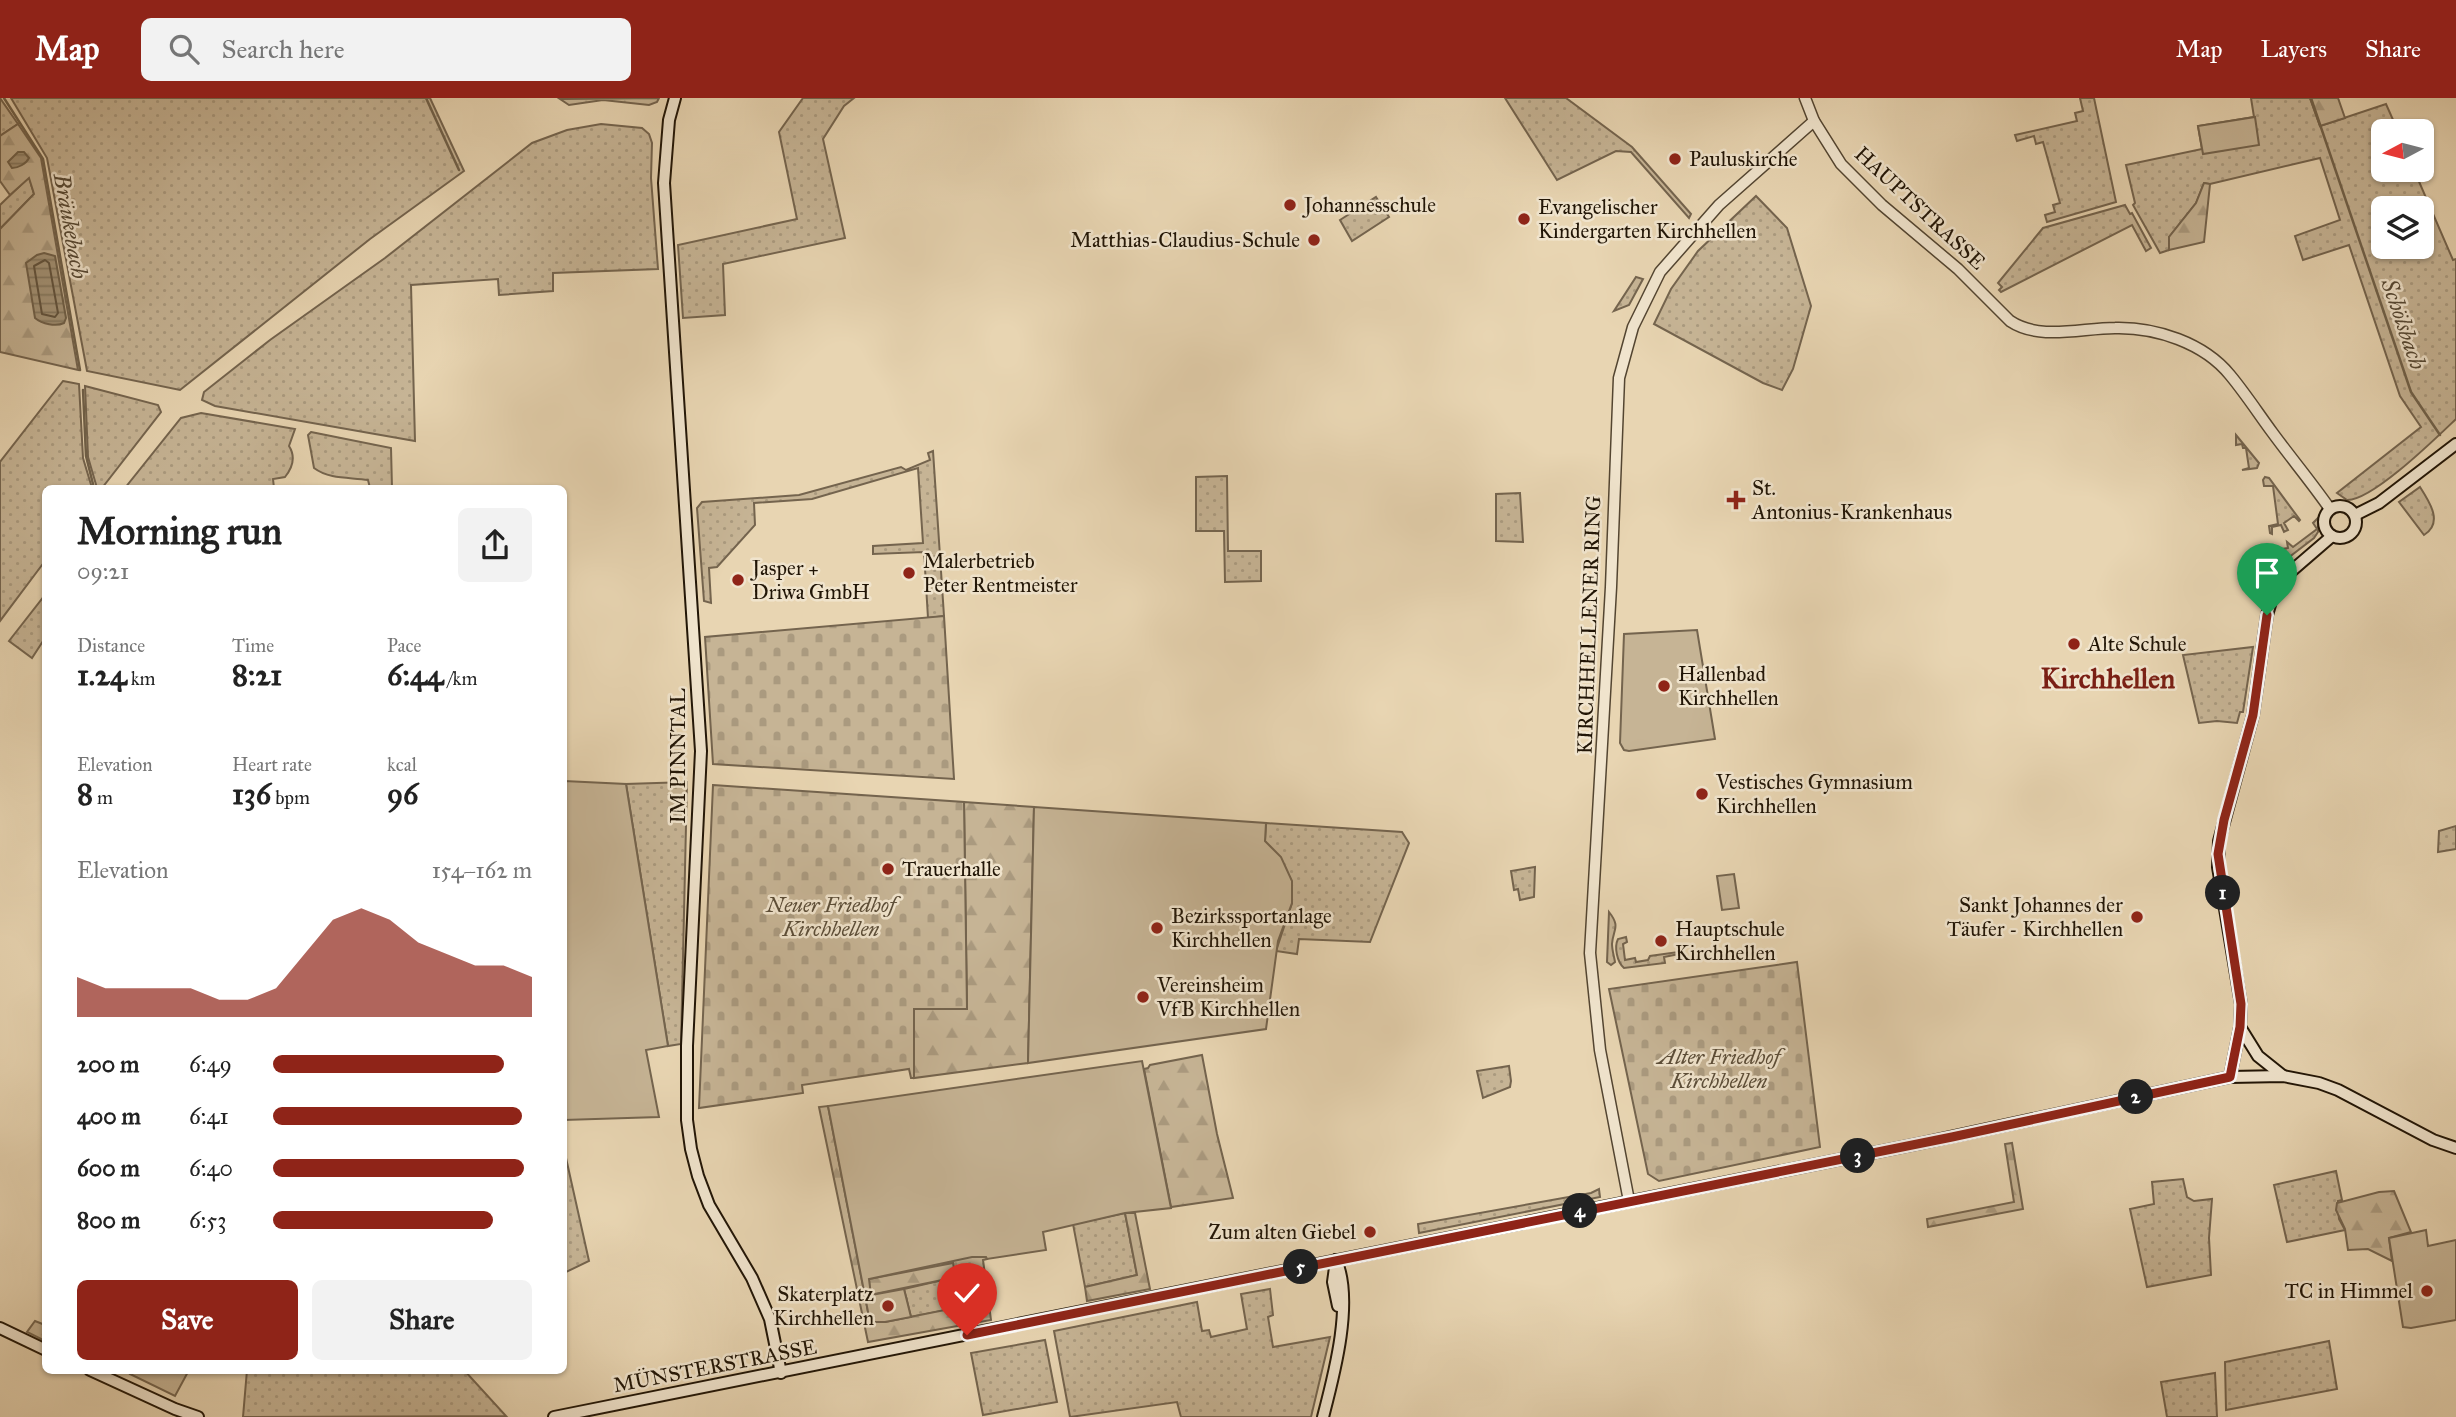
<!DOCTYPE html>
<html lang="en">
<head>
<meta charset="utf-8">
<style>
	body { margin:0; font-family:"IM FELL Great Primer",serif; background:#f2f2f2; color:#222; height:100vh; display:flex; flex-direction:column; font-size:26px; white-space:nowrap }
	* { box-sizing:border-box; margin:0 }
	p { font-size:23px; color:#767676 }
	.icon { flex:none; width:38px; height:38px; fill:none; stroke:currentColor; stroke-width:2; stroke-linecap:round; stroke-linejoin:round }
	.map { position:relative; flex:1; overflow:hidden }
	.side { position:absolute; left:42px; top:387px; width:525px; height:889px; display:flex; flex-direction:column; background:#fff; border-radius:10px; box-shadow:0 2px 5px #0004 }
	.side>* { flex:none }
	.needle { width:46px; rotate:263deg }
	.fabs { position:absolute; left:2371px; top:21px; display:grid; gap:14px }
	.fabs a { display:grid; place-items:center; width:63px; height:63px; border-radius:10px; background:#fff; box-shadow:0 2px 5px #0004; font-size:35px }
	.pin { position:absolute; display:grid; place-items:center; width:60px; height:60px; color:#fff; margin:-72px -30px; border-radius:50% 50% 50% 0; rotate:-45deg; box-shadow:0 0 7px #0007 }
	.pin .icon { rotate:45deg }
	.km { position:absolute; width:35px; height:35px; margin:-18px; border-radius:50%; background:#222; color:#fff; font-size:19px; line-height:35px; text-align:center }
	.round { display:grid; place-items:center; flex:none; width:74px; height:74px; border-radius:10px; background:#f2f2f2 }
	.overview { display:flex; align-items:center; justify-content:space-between; height:119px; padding:0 35px }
	h1 { font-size:38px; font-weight:700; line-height:52px }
	.metrics { display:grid; grid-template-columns:repeat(3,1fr); gap:10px; height:119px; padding:7px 35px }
	.metrics div { display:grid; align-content:center }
	.metrics b { font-size:30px; font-weight:700 }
	.metrics small { font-size:19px; font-weight:400 }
	.metrics p { font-size:19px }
	.chart { height:196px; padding:14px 35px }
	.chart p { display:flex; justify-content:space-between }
	.chart svg { width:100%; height:126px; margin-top:7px; fill:#8f2418; opacity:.7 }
	.cta { display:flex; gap:14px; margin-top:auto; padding:14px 35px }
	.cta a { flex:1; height:80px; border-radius:10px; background:#8f2418; color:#fff; font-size:28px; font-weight:700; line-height:80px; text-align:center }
	.cta a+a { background:#f2f2f2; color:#222 }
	ul { padding:0 35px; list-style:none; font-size:23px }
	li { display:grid; grid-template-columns:112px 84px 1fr; align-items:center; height:52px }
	li i { height:18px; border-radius:9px; background:#8f2418 }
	header { display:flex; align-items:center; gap:42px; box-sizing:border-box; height:98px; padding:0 35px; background:#8f2418; color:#fff }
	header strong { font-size:33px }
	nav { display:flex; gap:38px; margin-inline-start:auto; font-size:24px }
	.search { width:490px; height:63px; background:#f2f2f2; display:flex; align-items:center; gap:18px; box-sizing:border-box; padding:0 24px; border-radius:10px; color:#767676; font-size:26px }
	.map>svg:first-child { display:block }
	.grass { fill:url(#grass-dots); stroke:#74644e; stroke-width:2; fill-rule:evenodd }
	.forest { fill:url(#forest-firs); stroke:#74644e; stroke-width:2 }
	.cemetery { fill:url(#cemetery-stones); stroke:#74644e; stroke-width:2 }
	.garden { fill:#c6b495; stroke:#74644e; stroke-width:2 }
	.water { fill:url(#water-rules); stroke:#70614a; stroke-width:2 }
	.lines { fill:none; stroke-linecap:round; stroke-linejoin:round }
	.shore { stroke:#62543f; stroke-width:2 }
	.stream { stroke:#70614a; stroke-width:2.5 }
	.tertiary-casing { stroke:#534531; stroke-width:13 }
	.secondary-casing { stroke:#211506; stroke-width:14 }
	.tertiary { stroke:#f0e4cd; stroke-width:10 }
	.secondary { stroke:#f0e4cd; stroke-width:10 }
	.route-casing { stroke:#fff; stroke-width:14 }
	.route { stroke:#8f2418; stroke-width:9 }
	.poi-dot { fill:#8f2418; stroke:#f0e4cd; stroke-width:2.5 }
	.labels { text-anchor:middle; stroke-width:5; stroke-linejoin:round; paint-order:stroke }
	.poi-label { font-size:21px; fill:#211506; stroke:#f0e4cd; text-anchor:start }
	.street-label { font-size:21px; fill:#211506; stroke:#f0e4cd }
	.park-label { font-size:21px; font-style:italic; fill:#5b4d38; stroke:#f0e4cd }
	.water-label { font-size:23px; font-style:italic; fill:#554834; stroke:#f0e4cd }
	.district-label { font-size:28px; font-weight:bold; fill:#7a1f14; stroke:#f0e4cd }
</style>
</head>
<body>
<header>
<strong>Map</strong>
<div class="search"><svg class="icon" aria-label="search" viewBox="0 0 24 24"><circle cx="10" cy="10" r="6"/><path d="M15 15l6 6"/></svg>Search here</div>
<nav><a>Map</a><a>Layers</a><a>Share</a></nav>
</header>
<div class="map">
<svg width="2456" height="1319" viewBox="0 0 2456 1319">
	<defs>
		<pattern id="grass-dots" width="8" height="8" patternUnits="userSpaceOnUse" patternTransform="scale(1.75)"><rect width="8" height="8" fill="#c6b495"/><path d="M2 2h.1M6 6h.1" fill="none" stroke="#aa9a7f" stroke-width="1.8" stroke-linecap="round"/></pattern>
		<pattern id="forest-firs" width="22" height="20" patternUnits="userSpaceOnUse" patternTransform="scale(1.75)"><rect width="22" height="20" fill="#c6b495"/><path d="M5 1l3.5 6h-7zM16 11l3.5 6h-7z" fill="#aa9a7f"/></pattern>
		<pattern id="cemetery-stones" width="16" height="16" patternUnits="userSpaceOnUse" patternTransform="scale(1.75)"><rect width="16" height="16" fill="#c6b495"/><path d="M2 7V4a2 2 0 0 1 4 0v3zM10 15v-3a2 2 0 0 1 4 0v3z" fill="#aa9a7f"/></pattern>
		<pattern id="water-rules" width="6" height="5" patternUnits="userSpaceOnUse" patternTransform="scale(1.75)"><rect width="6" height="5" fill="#a49478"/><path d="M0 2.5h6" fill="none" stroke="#857860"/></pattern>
	</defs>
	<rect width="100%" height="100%" fill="#e8d5b2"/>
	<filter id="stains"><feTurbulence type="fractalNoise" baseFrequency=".00286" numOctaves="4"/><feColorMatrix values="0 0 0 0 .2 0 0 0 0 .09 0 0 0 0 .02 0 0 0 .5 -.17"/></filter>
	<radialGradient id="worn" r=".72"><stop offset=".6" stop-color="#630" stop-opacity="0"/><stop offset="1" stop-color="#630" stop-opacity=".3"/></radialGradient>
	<g class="grass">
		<polygon points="0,0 18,26 0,38"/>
		<polygon points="11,0 430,0 464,73 370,141 180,292 87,273 47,60"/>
		<polygon points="803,0 854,0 844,8 823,41 845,140 723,166 725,217 683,220 678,147 797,121 779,34"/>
		<polygon points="1505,0 1566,0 1632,49 1691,116 1689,120 1631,54 1616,53 1557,82"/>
		<polygon points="2080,0 2094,0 2116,104 2047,124 2045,117 2055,114 2053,107 2060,105 2043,44 2036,46 2034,38 2017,43 2015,37 2077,23 2075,15 2083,13"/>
		<path d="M2251,0H2310L2320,28L2386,6L2398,33H2384V72H2414L2453,162L2456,161V321C2436,340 2372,403 2347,402L2337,395L2421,329L2400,298L2349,147L2303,162L2295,138L2340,122L2320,60L2210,86L2204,85L2196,105L2169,139V152L2160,155L2133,107L2135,105L2126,67L2202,51L2198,28L2254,19ZM2384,110H2422V149H2384Z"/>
		<polygon points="601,26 642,30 649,36 652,45 651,80 658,171 553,175 553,193 499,197 498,181 411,187 415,343 215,308 202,302 204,294 270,242 385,160 532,45 567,32"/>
		<polygon points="29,79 34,96 0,131 0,107"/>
		<polygon points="1756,98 1787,130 1811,208 1793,271 1782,292 1763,285 1654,226 1671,191 1698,153"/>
		<polygon points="1376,99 1389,119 1352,143 1340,122"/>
		<polygon points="2125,107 2130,116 2132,115 2151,150 2146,153 2132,127 2001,194 1999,192 2002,189 1998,185 2043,130"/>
		<polygon points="1636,179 1643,181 1629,207 1614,213"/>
		<polygon points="63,283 79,286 83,360 92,390 46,390 45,463 0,523 0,364"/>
		<polygon points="85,288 158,307 161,314 102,390 97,390 88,359"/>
		<path d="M201,315L295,331L289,348C296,359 293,369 285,379L273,381L274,390H125L181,320Z"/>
		<path d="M311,334L391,350L392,390H370L368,382C351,379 330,382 314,370L308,337Z"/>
		<polygon points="2236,337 2259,365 2257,370 2242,372 2249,370 2246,350 2243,350 2242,346 2236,347"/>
		<polygon points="933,353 944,518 928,520 924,454 873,456 873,448 923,445 918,370 812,401 754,405 755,427 717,469 709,470 711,505 704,503 697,410 702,404 799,397 901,369 906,372 930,362 928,355"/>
		<polygon points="1227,378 1228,453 1261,453 1261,483 1225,484 1224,433 1196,433 1196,379"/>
		<polygon points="2265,379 2269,380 2300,422 2299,423 2294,418 2284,425 2288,432 2284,434 2281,427 2272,429 2272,436 2270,435 2269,428 2278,426 2273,388 2264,388 2263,382"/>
		<path d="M2420,389C2429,403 2444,425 2424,437L2399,404Z"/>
		<polygon points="1520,395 1523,444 1496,443 1496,396"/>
		<polygon points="2318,420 2318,434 2314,440 2284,463 2272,463 2272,459 2281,458 2281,451 2288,450 2287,444 2293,449 2317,431 2313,425"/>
		<polygon points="45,497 45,540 32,560 9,543"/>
		<polygon points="2253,549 2243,614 2240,614 2237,625 2217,623 2199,625 2183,557"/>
		<polygon points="687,684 681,946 668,948 626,686"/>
		<polygon points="1266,725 1402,734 1409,745 1370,844 1299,841 1297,856 1276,853 1292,805 1265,743"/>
		<polygon points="2456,728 2456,751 2438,754 2439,733"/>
		<polygon points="1535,769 1534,799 1520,802 1518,791 1514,792 1511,773"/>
		<path d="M1609,814C1621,829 1613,831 1612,846C1612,852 1614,858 1615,864L1611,867L1607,864Z"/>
		<path d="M1626,839L1627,844L1623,846L1625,862L1635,860L1636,864L1648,862L1650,858L1678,854L1679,856L1664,859L1665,865L1624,870C1617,864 1614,849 1618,841Z"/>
		<polygon points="1509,968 1511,983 1510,989 1483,1000 1477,973"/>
		<polygon points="564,1051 589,1163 564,1175"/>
		<polygon points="2336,1073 2342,1102 2338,1103 2339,1121 2345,1132 2287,1144 2274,1087"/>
		<polygon points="2183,1081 2187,1099 2194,1103 2212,1101 2209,1140 2211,1177 2147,1189 2130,1111 2154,1106 2152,1084"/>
		<polygon points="1599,1091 1600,1099 1419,1135 1418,1126 1591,1095"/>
		<polygon points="1125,1115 1137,1177 1085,1189 1073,1126"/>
		<polygon points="972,1158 986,1159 987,1161 983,1162 986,1184 976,1179 981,1205 911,1219 904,1191 947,1181 952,1179 953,1165 943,1166 943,1164"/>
		<polygon points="1270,1191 1273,1217 1268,1219 1273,1249 1330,1239 1311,1319 1181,1319 1177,1304 1070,1319 1054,1233 1197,1204 1202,1233 1209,1232 1211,1239 1247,1231 1241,1196"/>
		<polygon points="1045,1242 1057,1304 983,1317 971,1255"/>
		<polygon points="2329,1243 2337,1291 2226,1312 2225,1264"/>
		<polygon points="247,1272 464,1272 506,1318 243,1319"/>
		<polygon points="2215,1275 2217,1319 2167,1319 2161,1284"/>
	</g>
	<g class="forest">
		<polygon points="659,0 657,4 649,7 603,2 569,7 560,1"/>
		<polygon points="2310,0 2338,0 2345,20 2320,28"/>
		<polygon points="18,26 41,60 78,272 0,254 0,131 34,96 29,80 10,97 0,83 0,38"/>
		<polygon points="2204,85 2210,86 2204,144 2169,152 2169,139 2196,105"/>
		<polygon points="964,704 1034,709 1028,965 914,980 914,911 967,910"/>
		<polygon points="1202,957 1217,1036 1233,1100 1171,1109 1144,971 1148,970 1150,967"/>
		<polygon points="828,1008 870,1224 885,1224 980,1205 976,1178 986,1184 991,1222 868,1244 819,1009"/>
		<polygon points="2012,1045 2023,1111 1928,1129 1927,1121 2014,1104 2005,1046"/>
		<polygon points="2394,1093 2411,1134 2389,1140 2392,1163 2368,1151 2348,1152 2345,1131 2336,1112 2337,1105 2379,1094"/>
		<polygon points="1125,1115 1135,1115 1150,1191 1087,1203 1085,1189 1137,1177"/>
		<polygon points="953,1165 955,1175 947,1181 870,1197 869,1181"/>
		<polygon points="35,1223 45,1227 45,1243 27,1234"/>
	</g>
	<g class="cemetery">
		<polygon points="944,518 954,681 713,666 705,539"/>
		<polygon points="713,687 964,704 967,911 914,911 914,980 911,980 909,971 802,987 803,995 699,1010"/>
		<polygon points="1797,864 1820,1049 1659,1083 1648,1076 1609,891"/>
	</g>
	<g class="garden">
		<polygon points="2255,19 2259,47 2203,56 2198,28"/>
		<polygon points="1697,532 1715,641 1629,653 1624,652 1620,645 1624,536"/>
		<polygon points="564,683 626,686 668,948 646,952 659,1019 564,1022"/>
		<polygon points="1034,709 1266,725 1265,743 1281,759 1292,783 1292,805 1278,843 1266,931 1028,965"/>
		<polygon points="1734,776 1739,810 1722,812 1717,778"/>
		<polygon points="1142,963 1171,1110 1125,1115 1043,1134 1046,1152 987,1161 986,1159 972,1159 869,1181 871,1197 904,1191 911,1219 885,1224 870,1224 828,1008"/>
		<polygon points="2426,1132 2428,1148 2456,1142 2456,1222 2411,1230 2403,1229 2389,1140"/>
		<polygon points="132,1272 189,1272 175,1298 130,1276"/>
	</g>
	<g class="water">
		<path d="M18,54H24L29,60C26,66 18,70 12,70L8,64Z"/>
		<path d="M44,155L55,158L66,220L64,225C56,229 42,226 35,220L26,165L37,157Z"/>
	</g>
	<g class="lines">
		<polygon class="shore" points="45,162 49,165 58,215 55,219 42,216 34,168"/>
		<g class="stream">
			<polyline points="4,0 43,61 80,272"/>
			<polyline points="426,0 459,72"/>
			<polyline points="2311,0 2411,294 2440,337"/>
			<polyline points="83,292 86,358 94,390"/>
		</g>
		<g class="tertiary-casing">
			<g id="tertiary">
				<path d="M1805,0L1814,23L1841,66L1882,107L1958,171L2010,223C2040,243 2081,230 2115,230C2156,229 2204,245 2230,277C2245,295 2258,315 2272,334C2291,360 2312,385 2330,411"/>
				<polyline points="1629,1103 1600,952 1590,855 1611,489 1619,280 1633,229 1660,174 1719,107 1814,23"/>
			</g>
		</g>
		<g class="secondary-casing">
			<g id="secondary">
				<polyline points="675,0 669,22 664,85 701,653 687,948 687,1022 691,1051 698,1078 709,1107 752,1180 770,1221 781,1275"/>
				<circle cx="2340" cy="424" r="16"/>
				<polyline points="2355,417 2379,405 2456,346"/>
				<polyline points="2240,929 2258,958 2283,978"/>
				<polyline points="2230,979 2240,929 2241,906 2218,769 2219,743 2253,617 2267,517 2272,500 2281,482 2332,438"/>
				<polyline points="1336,1162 1333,1184 1338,1208"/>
				<polyline points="0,1230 46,1252"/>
				<polyline points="90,1272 175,1311 198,1319"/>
				<polyline points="554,1319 1922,1045 2230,979 2283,978 2319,985 2338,992 2433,1042 2456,1050"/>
				<path d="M1323,1319C1334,1277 1354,1203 1336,1162"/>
			</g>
		</g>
		<use href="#tertiary" class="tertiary"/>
		<use href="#secondary" class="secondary"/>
	</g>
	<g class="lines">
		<g class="route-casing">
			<polyline id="route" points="967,1237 1952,1039 2230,979 2240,929 2241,906 2218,756 2224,722 2253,617 2267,517"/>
		</g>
		<use href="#route" class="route"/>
	</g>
	<g class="poi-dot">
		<circle cx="1675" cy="61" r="7"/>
		<circle cx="1290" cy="107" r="7"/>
		<circle cx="1524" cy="121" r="7"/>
		<circle cx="1314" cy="142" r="7"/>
		<path d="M1732.5 391.5h7v7h7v7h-7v7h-7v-7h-7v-7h7z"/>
		<circle cx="909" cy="475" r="7"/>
		<circle cx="738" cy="482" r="7"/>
		<circle cx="2074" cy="546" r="7"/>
		<circle cx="1664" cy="588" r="7"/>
		<circle cx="1702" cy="696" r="7"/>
		<circle cx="888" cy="771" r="7"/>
		<circle cx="2137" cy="819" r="7"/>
		<circle cx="1157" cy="830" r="7"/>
		<circle cx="1661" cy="843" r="7"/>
		<circle cx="1143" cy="899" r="7"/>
		<circle cx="1370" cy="1134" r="7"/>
		<circle cx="2427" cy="1193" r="7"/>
		<circle cx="888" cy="1208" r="7"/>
	</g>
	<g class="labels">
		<g class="poi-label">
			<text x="1689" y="68">Pauluskirche</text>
			<text x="1304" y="114">Johannesschule</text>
			<text x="1538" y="116">Evangelischer<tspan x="1538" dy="24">Kindergarten Kirchhellen</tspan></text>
			<text x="1300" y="149" text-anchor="end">Matthias-Claudius-Schule</text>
			<text x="1752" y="397">St.<tspan x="1752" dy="24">Antonius-Krankenhaus</tspan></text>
			<text x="923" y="470">Malerbetrieb<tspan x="923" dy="24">Peter Rentmeister</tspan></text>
			<text x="752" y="477">Jasper +<tspan x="752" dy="24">Driwa GmbH</tspan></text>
			<text x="2088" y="553">Alte Schule</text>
			<text x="1678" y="583">Hallenbad<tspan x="1678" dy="24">Kirchhellen</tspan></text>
			<text x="1716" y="691">Vestisches Gymnasium<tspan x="1716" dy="24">Kirchhellen</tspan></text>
			<text x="902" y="778">Trauerhalle</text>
			<text x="2123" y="814" text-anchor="end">Sankt Johannes der<tspan x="2123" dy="24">Täufer - Kirchhellen</tspan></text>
			<text x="1171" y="825">Bezirkssportanlage<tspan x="1171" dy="24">Kirchhellen</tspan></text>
			<text x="1675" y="838">Hauptschule<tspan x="1675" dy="24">Kirchhellen</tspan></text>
			<text x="1157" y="894">Vereinsheim<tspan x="1157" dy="24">VfB Kirchhellen</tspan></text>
			<text x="1356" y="1141" text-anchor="end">Zum alten Giebel</text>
			<text x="2413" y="1200" text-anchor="end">TC in Himmel</text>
			<text x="874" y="1203" text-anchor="end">Skaterplatz<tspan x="874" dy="24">Kirchhellen</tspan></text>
		</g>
		<g class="street-label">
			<text transform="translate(1920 110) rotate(43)" y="7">HAUPTSTRASSE</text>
			<text transform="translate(1589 527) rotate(-88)" y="7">KIRCHHELLENER RING</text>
			<text transform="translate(678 658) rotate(-90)" y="7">IM PINNTAL</text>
			<text transform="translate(715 1268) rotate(-11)" y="7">MÜNSTERSTRASSE</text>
		</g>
		<g class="park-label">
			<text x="831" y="814">Neuer Friedhof<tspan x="831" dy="24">Kirchhellen</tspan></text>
			<text x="1719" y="966">Alter Friedhof<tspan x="1719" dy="24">Kirchhellen</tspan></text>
		</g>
		<g class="water-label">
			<text transform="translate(71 128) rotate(80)" y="8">Bräukebach</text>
			<text transform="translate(2404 226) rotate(71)" y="8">Schölsbach</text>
		</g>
		<g class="district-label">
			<text x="2108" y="590">Kirchhellen</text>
		</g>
	</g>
	<rect width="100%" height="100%" filter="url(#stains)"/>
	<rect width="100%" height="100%" fill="url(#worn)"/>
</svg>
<div class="fabs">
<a><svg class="needle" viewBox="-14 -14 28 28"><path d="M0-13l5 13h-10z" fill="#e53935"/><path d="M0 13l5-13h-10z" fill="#767676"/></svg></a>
<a><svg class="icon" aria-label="layers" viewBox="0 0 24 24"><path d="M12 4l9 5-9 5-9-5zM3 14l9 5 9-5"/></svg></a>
</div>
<div class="pin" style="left:2267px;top:517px;background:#1e9e55"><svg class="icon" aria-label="arrive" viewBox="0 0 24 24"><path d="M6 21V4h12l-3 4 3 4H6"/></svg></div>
<div class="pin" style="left:967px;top:1237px;background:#d93025"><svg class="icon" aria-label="check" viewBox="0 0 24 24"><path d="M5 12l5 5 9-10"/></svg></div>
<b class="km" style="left:2223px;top:795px">1</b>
<b class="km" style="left:2136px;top:999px">2</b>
<b class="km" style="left:1858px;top:1058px">3</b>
<b class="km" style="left:1580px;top:1113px">4</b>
<b class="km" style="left:1301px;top:1169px">5</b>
<section class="side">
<div class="overview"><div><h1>Morning run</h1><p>09:21</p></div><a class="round"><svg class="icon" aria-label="share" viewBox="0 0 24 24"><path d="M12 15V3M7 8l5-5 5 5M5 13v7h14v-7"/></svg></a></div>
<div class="metrics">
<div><p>Distance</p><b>1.24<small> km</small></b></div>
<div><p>Time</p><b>8:21</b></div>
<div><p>Pace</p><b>6:44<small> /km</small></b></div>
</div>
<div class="metrics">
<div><p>Elevation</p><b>8<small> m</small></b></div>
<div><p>Heart rate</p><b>136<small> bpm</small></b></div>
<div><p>kcal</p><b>96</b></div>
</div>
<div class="chart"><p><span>Elevation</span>154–162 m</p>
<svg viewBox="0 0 160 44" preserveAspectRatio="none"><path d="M0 44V30L10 34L20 34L30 34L40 34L50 38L60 38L70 34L80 22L90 10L100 6L110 10L120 18L130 22L140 26L150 26L160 30V44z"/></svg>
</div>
<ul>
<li><b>200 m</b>6:49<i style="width:89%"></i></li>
<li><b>400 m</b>6:41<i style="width:96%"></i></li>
<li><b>600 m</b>6:40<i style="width:97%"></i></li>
<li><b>800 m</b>6:53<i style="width:85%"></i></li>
</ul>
<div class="cta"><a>Save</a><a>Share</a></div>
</section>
</div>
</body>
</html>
